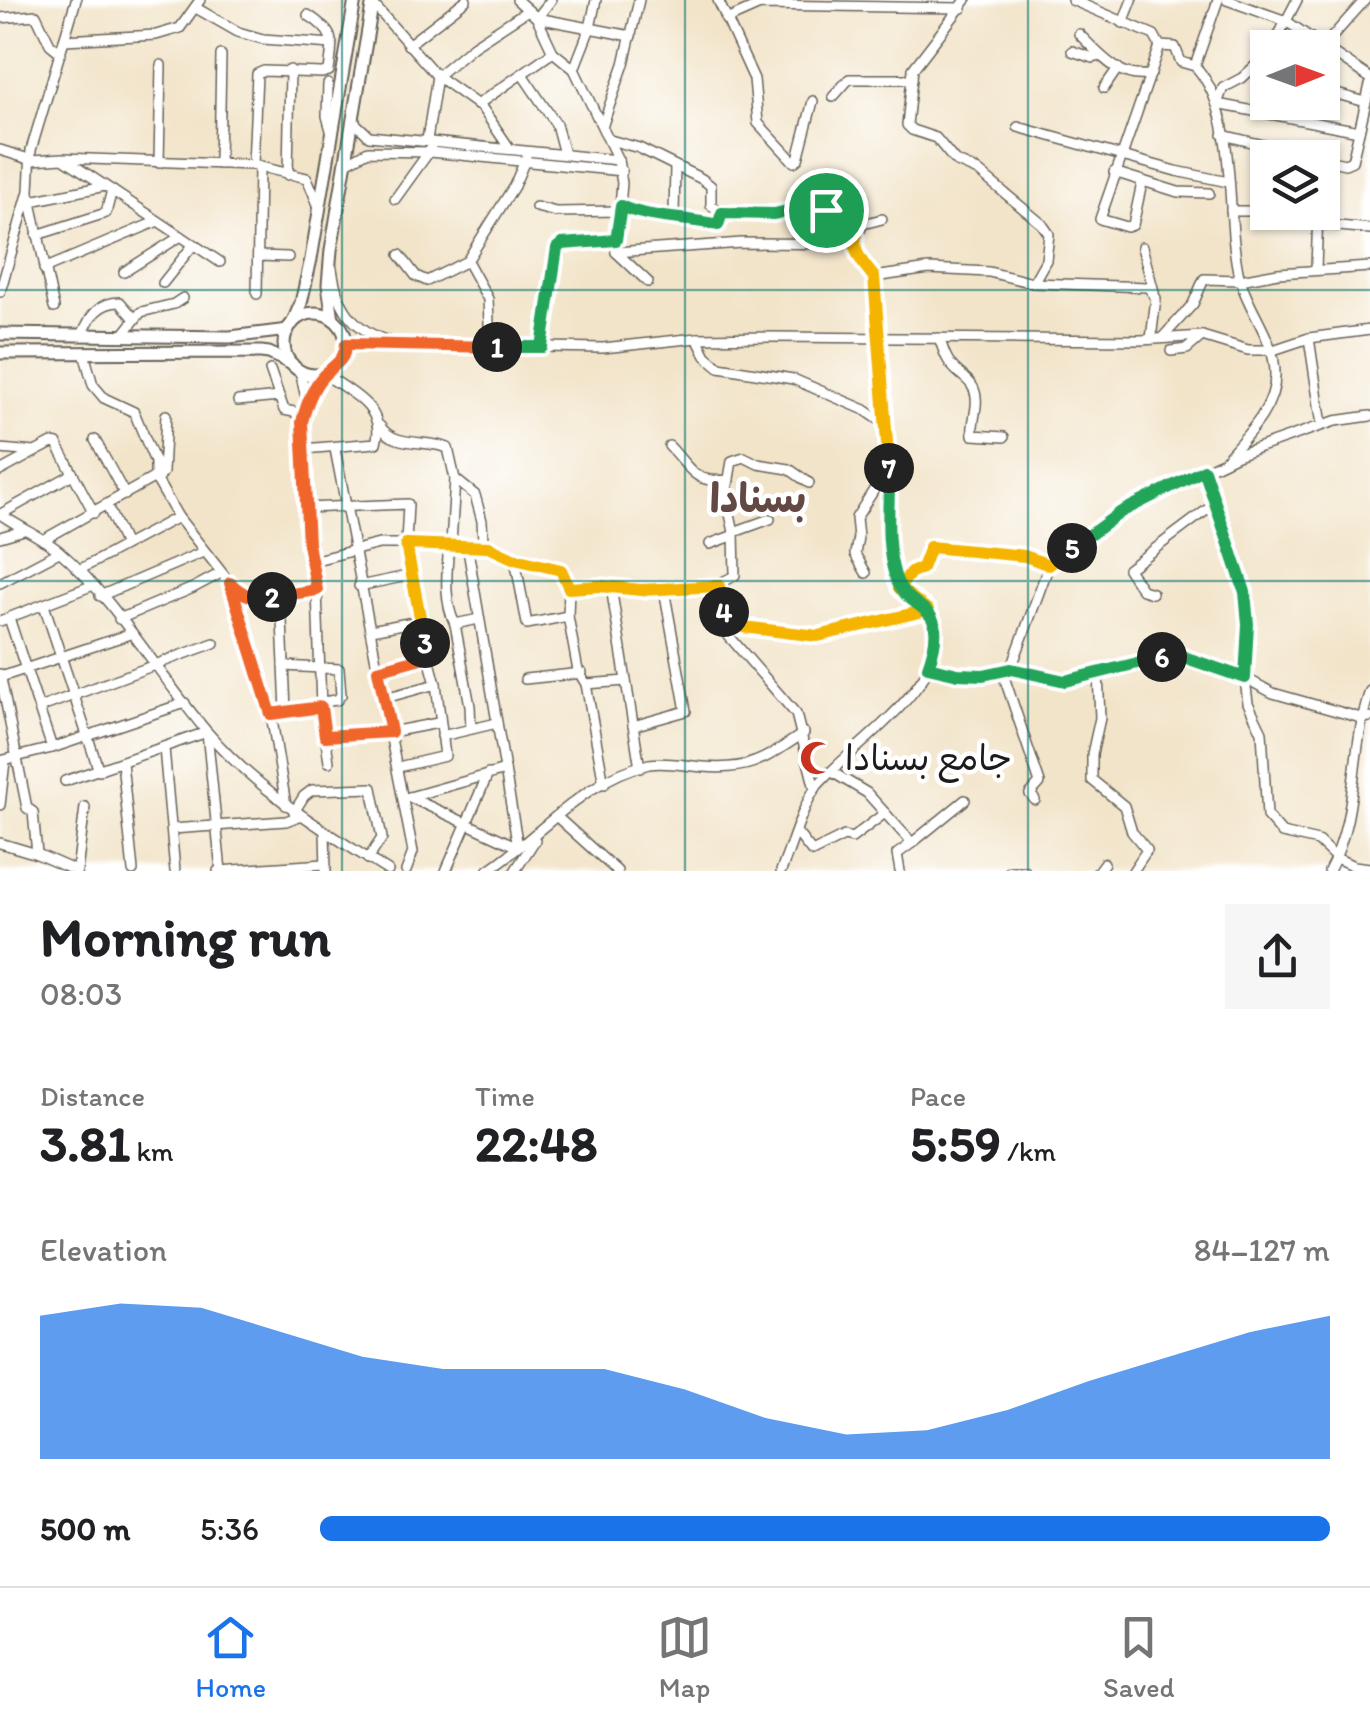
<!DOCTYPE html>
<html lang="en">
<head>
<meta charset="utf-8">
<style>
	body { margin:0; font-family:Itim,"Playpen Sans Arabic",sans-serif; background:#f6f6f6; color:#202124; height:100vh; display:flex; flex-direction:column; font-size:38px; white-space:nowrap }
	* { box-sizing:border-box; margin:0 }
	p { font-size:32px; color:#757577 }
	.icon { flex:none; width:55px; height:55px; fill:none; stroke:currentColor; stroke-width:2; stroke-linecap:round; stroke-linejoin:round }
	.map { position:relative; height:871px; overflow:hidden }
	.panel { display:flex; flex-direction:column; background:#fff; flex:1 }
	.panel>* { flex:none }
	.needle { width:65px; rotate:89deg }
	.controls { position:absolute; left:1250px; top:30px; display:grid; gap:20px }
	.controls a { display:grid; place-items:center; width:90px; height:90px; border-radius:0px; background:#fff; box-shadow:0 2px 8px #0004; font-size:50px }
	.pin { position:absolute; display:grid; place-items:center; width:85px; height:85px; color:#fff; margin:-42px; border:5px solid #fff; border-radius:50%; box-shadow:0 2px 10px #0007 }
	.km { position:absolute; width:50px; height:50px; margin:-25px; border-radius:50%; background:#222; color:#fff; font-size:28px; line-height:50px; text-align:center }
	.round { display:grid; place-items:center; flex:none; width:105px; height:105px; border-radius:0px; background:#f6f6f6 }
	.summary { display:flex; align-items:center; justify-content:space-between; height:170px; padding:0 40px }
	h1 { font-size:55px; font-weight:700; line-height:75px }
	.stats { display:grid; grid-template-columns:repeat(3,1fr); gap:15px; height:170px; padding:10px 40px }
	.stats div { display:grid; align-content:center }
	.stats b { font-size:50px; font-weight:700 }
	.stats small { font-size:28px; font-weight:400 }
	.stats p { font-size:28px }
	.chart { height:280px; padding:20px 40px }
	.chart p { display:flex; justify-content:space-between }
	.chart svg { width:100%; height:180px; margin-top:10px; fill:#1a73e8; opacity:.7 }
	ul { padding:0 40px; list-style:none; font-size:32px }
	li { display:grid; grid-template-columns:160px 120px 1fr; align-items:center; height:75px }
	li i { height:25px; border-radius:12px; background:#1a73e8 }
	.tabs { display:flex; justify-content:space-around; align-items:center; height:140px; border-top:2px solid #e0e0e0; background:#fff; font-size:28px; color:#757577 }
	.tabs a { display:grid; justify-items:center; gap:5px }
	.tabs .selected { color:#1a73e8 }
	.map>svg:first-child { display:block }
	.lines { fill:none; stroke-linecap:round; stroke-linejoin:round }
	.minor-casing { stroke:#676259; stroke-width:12 }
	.major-casing { stroke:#676259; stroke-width:15 }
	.minor { stroke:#fff; stroke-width:9 }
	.major { stroke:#fff; stroke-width:11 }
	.split-1-casing { stroke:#fff; stroke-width:20 }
	.split-2-casing { stroke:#fff; stroke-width:20 }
	.split-3-casing { stroke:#fff; stroke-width:20 }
	.split-4-casing { stroke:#fff; stroke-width:20 }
	.split-5-casing { stroke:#fff; stroke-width:20 }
	.split-6-casing { stroke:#fff; stroke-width:20 }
	.split-7-casing { stroke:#fff; stroke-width:20 }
	.split-8-casing { stroke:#fff; stroke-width:20 }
	.split-1 { stroke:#22a559; stroke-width:12 }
	.split-2 { stroke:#f0652b; stroke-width:12 }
	.split-3 { stroke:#f0652b; stroke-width:12 }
	.split-4 { stroke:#f5b400; stroke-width:12 }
	.split-5 { stroke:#f5b400; stroke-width:12 }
	.split-6 { stroke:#22a559; stroke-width:12 }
	.split-7 { stroke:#22a559; stroke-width:12 }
	.split-8 { stroke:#f5b400; stroke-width:12 }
	.grid { fill:none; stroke:#0f766e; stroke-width:2.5; stroke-opacity:0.55 }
	.labels { text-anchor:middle; stroke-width:9; stroke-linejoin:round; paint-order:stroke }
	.poi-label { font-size:35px; fill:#1c1c1c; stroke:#fff; text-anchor:start }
	.quarter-label { font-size:40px; font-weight:bold; fill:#644843; stroke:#fff }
</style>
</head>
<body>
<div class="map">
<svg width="1370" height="871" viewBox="0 0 1370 871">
	<rect width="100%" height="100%" fill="#fff"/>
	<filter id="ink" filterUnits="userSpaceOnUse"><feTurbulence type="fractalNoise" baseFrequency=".01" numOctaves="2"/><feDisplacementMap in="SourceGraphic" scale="20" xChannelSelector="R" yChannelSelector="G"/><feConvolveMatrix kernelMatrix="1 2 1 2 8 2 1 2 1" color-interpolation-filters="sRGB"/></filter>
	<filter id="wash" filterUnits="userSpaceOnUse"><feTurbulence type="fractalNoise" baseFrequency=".0048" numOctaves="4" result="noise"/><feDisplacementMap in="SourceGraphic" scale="40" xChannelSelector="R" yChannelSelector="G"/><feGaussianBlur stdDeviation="2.25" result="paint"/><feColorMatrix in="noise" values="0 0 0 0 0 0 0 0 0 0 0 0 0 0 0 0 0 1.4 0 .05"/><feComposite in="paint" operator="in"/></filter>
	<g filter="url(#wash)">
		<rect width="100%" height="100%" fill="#f2e4c9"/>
	</g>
	<g filter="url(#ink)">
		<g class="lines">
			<g class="minor-casing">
				<g id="minor">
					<polyline points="517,0 537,18 553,52 574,69 618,160 622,183 616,252 648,282"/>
					<polyline points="718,0 754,79 758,123 794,162 798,159 813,101"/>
					<polyline points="966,0 913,69 907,125 912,130 936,138 955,161 978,171 1042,224 1049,234 1046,260 1033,283"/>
					<polyline points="1072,0 1154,35 1160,46"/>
					<path d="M1218,0L1195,66C1240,114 1224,214 1239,276C1248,311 1276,340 1275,376C1275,410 1245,437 1224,461"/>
					<polyline points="1227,0 1286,21 1370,78"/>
					<polyline points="372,3 437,76 482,108 510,149"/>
					<polyline points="196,8 238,32 263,39 332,44"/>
					<polyline points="0,18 36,15 50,44 61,53"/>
					<polyline points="537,18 631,36"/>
					<polyline points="537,18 551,0"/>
					<polyline points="726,20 760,5 962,8"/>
					<polyline points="1123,23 1132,0"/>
					<path d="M1079,34C1098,53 1121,82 1151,74"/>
					<polyline points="64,40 156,35 180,28 200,0"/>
					<polyline points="408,45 466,0"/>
					<polyline points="1160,46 1175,47 1181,62 1195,66"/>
					<polyline points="1324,46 1365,0"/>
					<polyline points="1272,48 1297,0"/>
					<polyline points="1072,51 1093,58 1101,56"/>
					<polyline points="574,69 590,28 596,0"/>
					<polyline points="522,74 556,124 564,154"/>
					<polyline points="328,84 327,116 332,134"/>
					<polyline points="1104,88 1118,68"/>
					<polyline points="1322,90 1366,102"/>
					<polyline points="833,97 849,79 912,79"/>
					<polyline points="1217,104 1359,131"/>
					<polyline points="1217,104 1223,88 1242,78 1268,54"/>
					<polyline points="477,105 553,52"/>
					<polyline points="353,121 369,136 618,160"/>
					<polyline points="603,124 624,64 639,0"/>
					<polyline points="1018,127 1176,171 1228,182"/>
					<polyline points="1223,135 1316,158"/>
					<polyline points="427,140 437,76 473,46 528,10"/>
					<polyline points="610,140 639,148 702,179 711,186 711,205 722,213 774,214 816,207 825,210 837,226 857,237"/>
					<polyline points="0,150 32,160 63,158 253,165 307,178 319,207"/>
					<polyline points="1322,159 1345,164 1352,161 1370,85"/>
					<polyline points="66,160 220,262"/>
					<polyline points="159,163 161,65"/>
					<polyline points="346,163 368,151 430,152 622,171"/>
					<polyline points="219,164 221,55"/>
					<path d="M253,165L257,74L264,71L322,73L329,71C333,40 336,33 308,15"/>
					<polyline points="1114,172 1178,192 1209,193"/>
					<polyline points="288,175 290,70"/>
					<polyline points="1142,183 1133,225 1127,227 1100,219 1160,46"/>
					<polyline points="29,193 54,308"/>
					<polyline points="395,199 431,149"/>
					<polyline points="31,201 105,186"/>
					<path d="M621,206C644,218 689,218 717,225L722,213"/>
					<polyline points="536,207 556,212 621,211"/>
					<polyline points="1231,211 1268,211"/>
					<polyline points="674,216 675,166"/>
					<polyline points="1318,224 1370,229"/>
					<polyline points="37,235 106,213 112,190"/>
					<polyline points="855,241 863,224 882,219"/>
					<polyline points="1142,247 1154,292"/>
					<polyline points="616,252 742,243 854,244 862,262 874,277 887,425"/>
					<polyline points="400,255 416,276 427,281 467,261"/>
					<polyline points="258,256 288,257"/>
					<path d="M332,268C337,306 352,329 388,341"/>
					<polyline points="44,269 158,221"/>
					<polyline points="1316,269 1318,212"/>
					<polyline points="124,272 181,236"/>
					<polyline points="874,277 929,269 989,272 1033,283 1148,287 1156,298 1151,339"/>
					<polyline points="163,283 194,244"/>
					<polyline points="0,292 29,191 31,150 76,0"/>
					<polyline points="257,294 259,167"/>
					<path d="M82,335C90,316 99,302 120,302L135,319"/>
					<polyline points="122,336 141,312 174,304 183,298"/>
					<polyline points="1163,337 1193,304 1204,279 1240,280 1278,273 1370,267"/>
					<path d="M697,338L706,356L719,367L793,379L865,410L887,425C890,480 881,534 899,587"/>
					<path d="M939,338C942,345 944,354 948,360C955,375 974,378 976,397C978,409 971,424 973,435L1004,437"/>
					<polyline points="1309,338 1322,425"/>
					<polyline points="346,344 603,348 697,338 771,337 1141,340 1202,336 1248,350 1273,350 1309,338 1370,330"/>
					<polyline points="490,347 488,299 467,261 514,186 526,158"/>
					<polyline points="542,347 557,249 561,244 616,241"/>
					<polyline points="1171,351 1187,349 1202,336"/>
					<polyline points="84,353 93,385 104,398 134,412 155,462 155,477"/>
					<polyline points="270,370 284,410 304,414"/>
					<polyline points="300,371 307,403 302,422 303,449 312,561"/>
					<polyline points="238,401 279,397"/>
					<path d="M380,426C394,448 426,439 448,448L455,479L475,495L482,521L483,541L489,547"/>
					<polyline points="95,440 125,495"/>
					<path d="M669,446C691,468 692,484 729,480"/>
					<polyline points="0,449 35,452 52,443 57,444 94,513"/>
					<path d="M303,449L376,443C387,408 349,391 324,374L307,403"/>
					<polyline points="335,449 413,852 406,871"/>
					<polyline points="1204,470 1245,592 1248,623 1245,679 1248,703 1262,732 1267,816 1282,833 1318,841 1336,858 1354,866 1370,868"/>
					<polyline points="0,471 33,453"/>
					<polyline points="157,481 163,472 166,415"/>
					<polyline points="107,506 125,545"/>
					<polyline points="305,508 408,504 406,543 419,621 436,684 445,756 398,767"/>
					<path d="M0,514C19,527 40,536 58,550C115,598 159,676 208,733C259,792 323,830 388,871"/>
					<polyline points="1,514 71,475"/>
					<polyline points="0,537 24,530"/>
					<polyline points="43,540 155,477 178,517 230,583 271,714 286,805"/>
					<path d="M449,544C447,571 443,600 455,624L479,619"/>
					<polyline points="451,544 455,479"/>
					<polyline points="467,544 518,847"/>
					<polyline points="710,544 732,536 734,532 726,496 732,461 744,457 758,464 789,469 809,483"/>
					<polyline points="515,559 527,624 568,616"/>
					<polyline points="79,570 178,517"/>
					<polyline points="866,573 855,554 858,537 856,518 877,485 889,476"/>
					<polyline points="0,583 59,552"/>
					<path d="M230,583C255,607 286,596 317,589L312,561L379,544H467L561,570L569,588C617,584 696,603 735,575L734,532L770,519"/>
					<polyline points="359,586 412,575"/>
					<polyline points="719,586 728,635 796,714 815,789"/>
					<polyline points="611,587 640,768"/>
					<polyline points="569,588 568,616 578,671 586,684 604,784"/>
					<polyline points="317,589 321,707 329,762"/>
					<polyline points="1152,593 1142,590 1128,569 1216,503"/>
					<polyline points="100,596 203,552"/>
					<polyline points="44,605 99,771"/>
					<polyline points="9,618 52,748"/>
					<polyline points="119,619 193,588 221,573"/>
					<polyline points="0,621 91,586"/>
					<polyline points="455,624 470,706 471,729"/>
					<polyline points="726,625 818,636 928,610"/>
					<polyline points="371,630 419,621"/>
					<polyline points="284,666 339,669 341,695 337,700 321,702"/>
					<polyline points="928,667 959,674 983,675 1011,669 1065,681 1175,654 1234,672 1273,693 1361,718 1370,717"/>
					<polyline points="378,669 428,656"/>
					<polyline points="1011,669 1049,565 1121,511 1237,455 1335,421 1370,416"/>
					<polyline points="1002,671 1040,783 1030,794 1035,800"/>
					<polyline points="1098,673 1100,718 1092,754 1092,780 1124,806 1132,832 1147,850 1133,871"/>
					<polyline points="0,674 27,808 33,812 37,854"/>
					<polyline points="1,677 130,634"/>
					<polyline points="525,679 582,673"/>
					<polyline points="586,684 626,681"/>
					<polyline points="385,698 436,684"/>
					<polyline points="39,708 214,643"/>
					<polyline points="286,710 321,707"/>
					<polyline points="271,714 286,710 281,597"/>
					<polyline points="633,726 686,711 664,589"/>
					<polyline points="325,736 391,732 438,723"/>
					<polyline points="442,736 497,723"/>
					<polyline points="164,748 175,871"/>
					<polyline points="0,761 52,748 185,703"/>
					<polyline points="122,762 133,871"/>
					<polyline points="832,772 867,793 912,843 965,800"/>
					<polyline points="65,781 207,732 221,871"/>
					<polyline points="409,797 518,847"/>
					<polyline points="406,798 505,770"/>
					<polyline points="0,805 5,761"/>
					<polyline points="294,812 304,796 312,790 372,788 382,838 368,859"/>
					<polyline points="557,817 617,871"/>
					<polyline points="172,829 286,821 299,816"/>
					<polyline points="325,831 326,871"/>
					<polyline points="797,833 812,852 844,836 852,838 885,813"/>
					<polyline points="0,843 37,854 76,871"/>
					<polyline points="77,871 85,807"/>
					<polyline points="218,871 325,864"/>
					<polyline points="446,871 488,774"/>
					<path d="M487,871C540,837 584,778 649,764C667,761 685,766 704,767C751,771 766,758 804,733"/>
					<polyline points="515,871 535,840"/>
					<path d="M781,871C791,847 802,806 817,786C850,746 968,673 929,612C923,602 908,594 899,587L911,573L922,569L930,547L1025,556L1049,565"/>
					<polyline points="900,871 897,854 912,843"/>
					<polyline points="1010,871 1025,871"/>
					<polyline points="1098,871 1104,863"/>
					<path d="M1329,871C1359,816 1350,749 1370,691"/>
				</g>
			</g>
			<g class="major-casing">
				<g id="major">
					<circle cx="315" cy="344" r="31"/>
					<polyline points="333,319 328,285 331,250 373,0"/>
					<polyline points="292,324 301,303 311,259 355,0"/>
					<polyline points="0,334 230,337 288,330"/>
					<polyline points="0,353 261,352 269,353 292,364"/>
				</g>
			</g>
			<use href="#minor" class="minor"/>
			<use href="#major" class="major"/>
		</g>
	</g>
	<g class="lines" filter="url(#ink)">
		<g class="split-1-casing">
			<path id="split-1" d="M497,347H542L557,248L562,244L616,240L621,206C644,218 689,218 718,225L722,213L774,214L810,206L826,210"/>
		</g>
		<g class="split-2-casing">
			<path id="split-2" d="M272,597L317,590L308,544L302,422C306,406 312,388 323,376C334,364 344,363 346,344L497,347"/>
		</g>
		<g class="split-3-casing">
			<path id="split-3" d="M272,597C253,599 244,596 230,583L271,714L321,707L325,736L391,732L378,670L428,656L425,643"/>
		</g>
		<g class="split-4-casing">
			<polyline id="split-4" points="425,643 406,544 489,547 515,559 561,570 569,588 600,586 641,590 719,586 724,612"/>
		</g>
		<g class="split-5-casing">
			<polyline id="split-5" points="724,612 726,625 818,636 928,610 899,588 911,572 922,568 930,547 1025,556 1049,565 1072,548"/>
		</g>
		<g class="split-6-casing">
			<polyline id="split-6" points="1072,548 1121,512 1204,470 1245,592 1248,624 1245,678 1175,654 1162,657"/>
		</g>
		<g class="split-7-casing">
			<path id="split-7" d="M889,468C890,505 884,539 895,576C908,617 953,597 928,667L958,674L983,675L1011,669L1065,681L1162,657"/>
		</g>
		<g class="split-8-casing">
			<path id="split-8" d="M826,210L837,226L856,237C852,252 865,266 874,277L889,468"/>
		</g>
		<use href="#split-1" class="split-1"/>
		<use href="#split-2" class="split-2"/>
		<use href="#split-3" class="split-3"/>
		<use href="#split-4" class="split-4"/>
		<use href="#split-5" class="split-5"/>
		<use href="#split-6" class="split-6"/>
		<use href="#split-7" class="split-7"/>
		<use href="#split-8" class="split-8"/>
	</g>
	<path class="grid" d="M342,0V871M685,0V871M1028,0V871M0,290H1370M0,581H1370"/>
	<defs>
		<g id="mosque-bare" transform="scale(2.7)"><path d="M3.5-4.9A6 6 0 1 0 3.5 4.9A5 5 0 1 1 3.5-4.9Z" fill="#c8321e" stroke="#fff" stroke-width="2.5" paint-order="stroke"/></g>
	</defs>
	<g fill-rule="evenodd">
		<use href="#mosque-bare" x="817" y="758"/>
	</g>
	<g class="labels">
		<g class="poi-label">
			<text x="845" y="770">جامع بسنادا</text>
		</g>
		<g class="quarter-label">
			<text x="758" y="512">بسنادا</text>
		</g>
	</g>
</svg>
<div class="controls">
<a><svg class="needle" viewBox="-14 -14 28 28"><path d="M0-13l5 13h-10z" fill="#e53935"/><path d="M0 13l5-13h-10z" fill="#757577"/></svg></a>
<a><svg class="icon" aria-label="layers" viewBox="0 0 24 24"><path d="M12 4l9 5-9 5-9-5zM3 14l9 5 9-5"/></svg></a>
</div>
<div class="pin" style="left:826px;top:210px;background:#1e9e55"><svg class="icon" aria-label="arrive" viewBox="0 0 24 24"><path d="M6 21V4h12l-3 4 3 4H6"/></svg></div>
<b class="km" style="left:497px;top:347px">1</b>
<b class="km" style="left:272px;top:597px">2</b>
<b class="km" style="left:425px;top:643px">3</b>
<b class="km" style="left:724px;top:612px">4</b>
<b class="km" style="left:1072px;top:548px">5</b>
<b class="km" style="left:1162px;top:657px">6</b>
<b class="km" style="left:889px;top:468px">7</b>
</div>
<section class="panel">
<div class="summary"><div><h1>Morning run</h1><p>08:03</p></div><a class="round"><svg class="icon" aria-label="share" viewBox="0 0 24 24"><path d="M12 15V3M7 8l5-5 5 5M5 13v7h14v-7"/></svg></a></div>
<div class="stats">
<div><p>Distance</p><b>3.81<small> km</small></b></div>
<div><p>Time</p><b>22:48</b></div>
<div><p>Pace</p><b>5:59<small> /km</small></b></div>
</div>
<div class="chart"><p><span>Elevation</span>84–127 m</p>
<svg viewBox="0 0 160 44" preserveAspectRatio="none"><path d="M0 44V9L10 6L20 7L30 13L40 19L50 22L60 22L70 22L80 27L90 34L100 38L110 37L120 32L130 25L140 19L150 13L160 9V44z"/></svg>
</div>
<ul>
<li><b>500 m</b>5:36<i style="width:100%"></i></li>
</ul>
</section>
<nav class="tabs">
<a class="selected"><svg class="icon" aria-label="home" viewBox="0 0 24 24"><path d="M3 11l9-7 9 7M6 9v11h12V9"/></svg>Home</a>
<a><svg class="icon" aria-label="map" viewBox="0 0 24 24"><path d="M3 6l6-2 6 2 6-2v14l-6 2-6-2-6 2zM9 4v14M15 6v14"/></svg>Map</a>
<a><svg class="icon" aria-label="saved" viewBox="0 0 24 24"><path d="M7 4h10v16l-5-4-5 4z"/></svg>Saved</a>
</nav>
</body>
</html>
